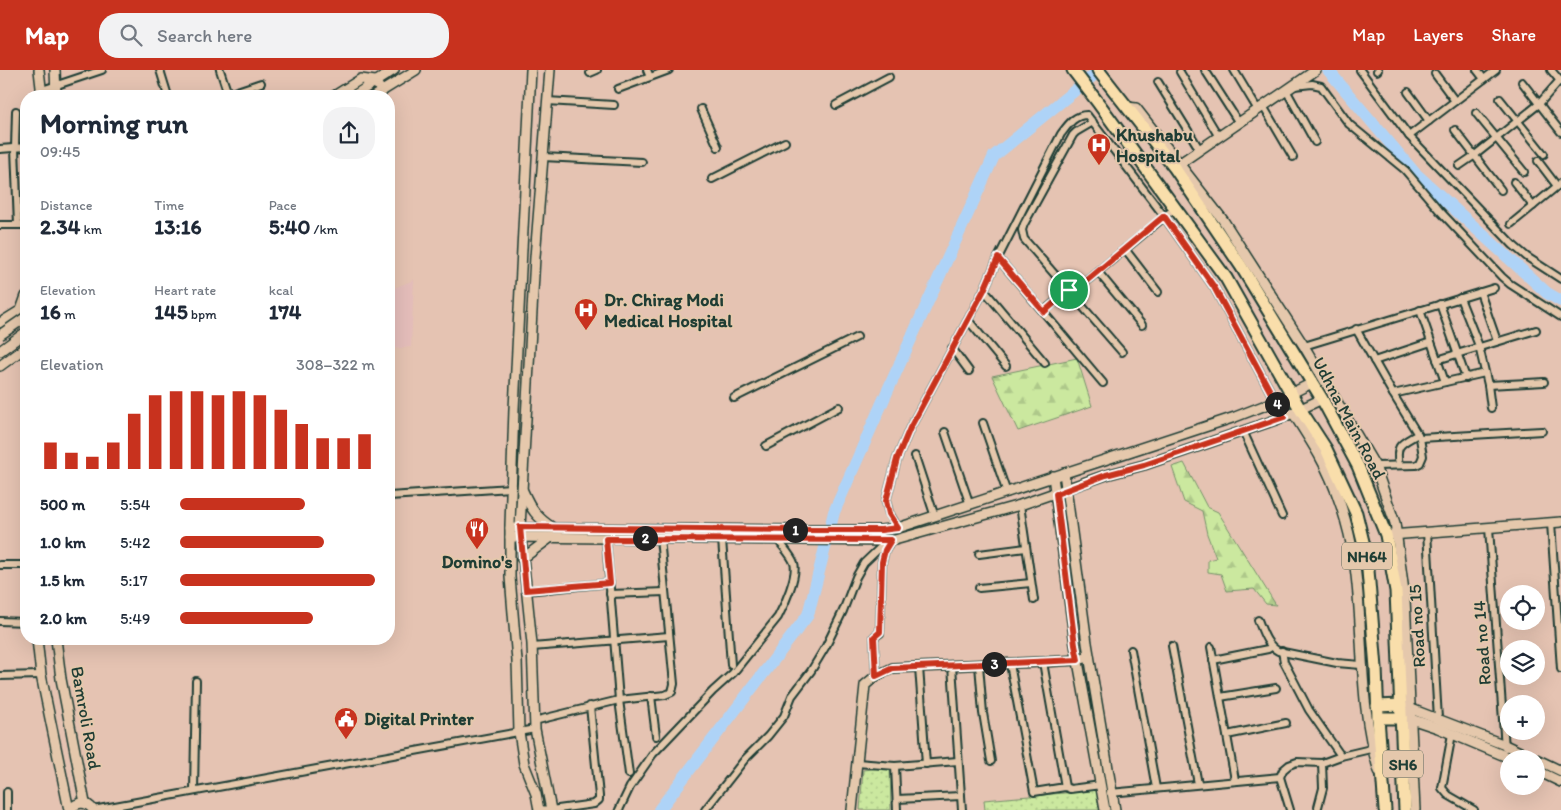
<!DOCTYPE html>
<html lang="en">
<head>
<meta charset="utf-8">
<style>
	body { margin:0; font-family:Itim,sans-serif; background:#f2f2f3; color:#1f2937; height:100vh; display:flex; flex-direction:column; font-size:19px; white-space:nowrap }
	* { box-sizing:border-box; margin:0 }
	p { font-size:16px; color:#747a83 }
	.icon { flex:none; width:28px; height:28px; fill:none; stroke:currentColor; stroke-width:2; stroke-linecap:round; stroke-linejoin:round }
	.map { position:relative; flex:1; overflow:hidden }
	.panel { position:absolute; left:20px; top:20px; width:375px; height:555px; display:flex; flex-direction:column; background:#fff; border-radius:20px; box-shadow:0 5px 20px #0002 }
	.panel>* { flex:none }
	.fabs { position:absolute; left:1500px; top:515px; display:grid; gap:10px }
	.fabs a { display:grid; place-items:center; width:45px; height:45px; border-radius:50%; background:#fff; box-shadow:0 5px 20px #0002; font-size:25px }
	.pin { position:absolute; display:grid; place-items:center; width:42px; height:42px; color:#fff; margin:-21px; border:2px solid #fff; border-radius:50%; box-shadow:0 1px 5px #0007 }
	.km { position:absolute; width:25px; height:25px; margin:-12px; border-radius:50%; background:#222; color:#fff; font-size:14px; line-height:25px; text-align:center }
	.round { display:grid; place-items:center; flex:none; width:52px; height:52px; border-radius:20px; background:#f2f2f3 }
	.summary { display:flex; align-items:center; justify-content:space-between; height:85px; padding:0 20px }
	h1 { font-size:28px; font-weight:700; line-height:38px }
	.figures { display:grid; grid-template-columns:repeat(3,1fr); gap:8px; height:85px; padding:5px 20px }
	.figures div { display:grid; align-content:center }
	.figures b { font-size:21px; font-weight:700 }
	.figures small { font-size:14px; font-weight:400 }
	.figures p { font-size:14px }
	.chart { height:140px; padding:10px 20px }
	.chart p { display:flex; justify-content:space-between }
	.chart svg { width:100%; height:90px; margin-top:5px; stroke:#c8321e; stroke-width:6 }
	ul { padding:0 20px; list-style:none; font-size:16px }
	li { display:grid; grid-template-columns:80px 60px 1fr; align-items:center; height:38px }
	li i { height:12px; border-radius:6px; background:#c8321e }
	header { display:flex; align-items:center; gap:30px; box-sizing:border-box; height:70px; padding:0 25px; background:#c8321e; color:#fff }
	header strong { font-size:24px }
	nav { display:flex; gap:28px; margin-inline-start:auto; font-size:18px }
	.search { width:350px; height:45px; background:#f2f2f3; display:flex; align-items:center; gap:12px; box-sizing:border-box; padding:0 18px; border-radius:20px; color:#747a83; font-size:19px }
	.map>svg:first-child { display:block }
	.built { fill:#e4bdba }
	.forest { fill:url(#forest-firs); stroke:#75926a }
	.garden { fill:url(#garden-dots); stroke:#75926a }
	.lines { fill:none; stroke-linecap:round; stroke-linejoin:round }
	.river { stroke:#aed3f7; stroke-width:12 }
	.minor-casing { stroke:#1f3d34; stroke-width:10 }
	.tertiary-casing { stroke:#1f3d34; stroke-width:12 }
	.secondary-casing { stroke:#1f3d34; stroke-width:12 }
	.trunk-casing { stroke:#1f3d34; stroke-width:15 }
	.minor { stroke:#e5c8ac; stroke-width:6 }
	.tertiary { stroke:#e5c8ac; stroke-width:9 }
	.secondary { stroke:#e5c8ac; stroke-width:9 }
	.trunk { stroke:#f9deab; stroke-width:11 }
	.secondary-bridge-casing { stroke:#1f3d34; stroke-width:12; stroke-linecap:butt }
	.secondary-bridge { stroke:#e5c8ac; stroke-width:9 }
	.route-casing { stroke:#fff; stroke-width:10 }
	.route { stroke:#c8321e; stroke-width:6 }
	.labels { text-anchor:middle; stroke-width:4; stroke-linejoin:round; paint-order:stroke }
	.shield { fill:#e5c8ac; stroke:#5a6758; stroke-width:1 }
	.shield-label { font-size:16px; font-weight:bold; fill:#1f3d34 }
	.poi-label { font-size:18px; font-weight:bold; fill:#1f3d34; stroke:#e5c8ac; text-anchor:start }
	.street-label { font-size:18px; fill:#1f3d34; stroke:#e5c8ac }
</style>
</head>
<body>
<header>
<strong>Map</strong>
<div class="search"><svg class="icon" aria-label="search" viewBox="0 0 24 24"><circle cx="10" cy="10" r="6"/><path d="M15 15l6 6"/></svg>Search here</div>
<nav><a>Map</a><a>Layers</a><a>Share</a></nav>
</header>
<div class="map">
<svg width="1561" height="740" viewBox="0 0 1561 740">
	<defs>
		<pattern id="forest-firs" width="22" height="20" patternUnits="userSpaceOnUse" patternTransform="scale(1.25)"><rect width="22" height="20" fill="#cbe89f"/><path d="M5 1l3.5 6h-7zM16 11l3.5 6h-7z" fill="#aec88a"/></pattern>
		<pattern id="garden-dots" width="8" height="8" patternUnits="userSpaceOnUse" patternTransform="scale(1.25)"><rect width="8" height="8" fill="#cbe89f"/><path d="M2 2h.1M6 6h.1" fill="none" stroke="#aec88a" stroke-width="1.8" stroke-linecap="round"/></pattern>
	</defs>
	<rect width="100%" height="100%" fill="#e5c3b2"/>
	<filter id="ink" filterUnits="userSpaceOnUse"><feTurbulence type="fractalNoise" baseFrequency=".02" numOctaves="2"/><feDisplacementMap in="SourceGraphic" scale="10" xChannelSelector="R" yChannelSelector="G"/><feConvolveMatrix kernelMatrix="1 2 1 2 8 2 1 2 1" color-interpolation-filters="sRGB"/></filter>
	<g filter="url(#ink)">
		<polygon class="built" points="414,210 411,277 389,279 389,220"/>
		<g class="forest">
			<polygon points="1077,288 1092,336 1018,361 992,306"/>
			<polygon points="1184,393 1207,437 1218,442 1276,535 1266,534 1254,519 1227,521 1221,504 1208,502 1208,490 1216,488 1207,464 1202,441 1184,432 1172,397"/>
		</g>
		<g class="garden">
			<polygon points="890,697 891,740 860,740 863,700"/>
			<polygon points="1098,720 1102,740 985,740 984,730"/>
		</g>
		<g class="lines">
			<g class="river">
				<polyline points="1328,0 1415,103 1547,223 1561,231"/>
				<polyline points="659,740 808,545 834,442 887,322 994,86 1100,0"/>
			</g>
			<g class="minor-casing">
				<g id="minor">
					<polyline points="160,0 168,26"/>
					<polyline points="220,0 228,24"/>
					<polyline points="647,0 650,7"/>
					<polyline points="1205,0 1239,53"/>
					<polyline points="1234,0 1258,40"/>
					<polyline points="1360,0 1409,66 1513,175 1527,187 1561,209"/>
					<polyline points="1477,0 1484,9"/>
					<polyline points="1551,0 1561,12"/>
					<polyline points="1377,1 1378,0"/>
					<polyline points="1180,2 1219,67"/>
					<polyline points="590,3 597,0"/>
					<polyline points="1435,4 1455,31"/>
					<polyline points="1158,12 1200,80"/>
					<polyline points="1522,12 1561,62"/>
					<polyline points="1294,16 1312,14 1321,16 1349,54 1405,100 1439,140 1502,207 1510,214 1561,247"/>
					<polyline points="618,19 669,0"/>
					<polyline points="42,20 102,0"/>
					<polyline points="1286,20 1315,72"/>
					<polyline points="1408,22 1429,51"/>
					<polyline points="222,26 261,13"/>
					<polyline points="1500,29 1544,84"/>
					<polyline points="547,31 614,35"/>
					<polyline points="836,35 889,7"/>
					<polyline points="1263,36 1293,87"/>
					<polyline points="701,39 718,77"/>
					<polyline points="16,41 15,78 18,155"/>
					<polyline points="1476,43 1524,102"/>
					<polyline points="1093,52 1076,62 1073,65 1024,154 1022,160 1024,169 1122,282"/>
					<polyline points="1455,60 1501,120"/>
					<polyline points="1409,66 1496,0"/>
					<polyline points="0,79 26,77"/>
					<polyline points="543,87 642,92"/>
					<polyline points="1538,91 1557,116"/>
					<polyline points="1459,96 1475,85 1539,34 1560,10"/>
					<polyline points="712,109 785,72"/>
					<polyline points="1514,112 1533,136"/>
					<polyline points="1511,154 1561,113"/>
					<polyline points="0,155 26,155"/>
					<polyline points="1125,179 1158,222"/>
					<polyline points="998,188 1103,313"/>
					<polyline points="1098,202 1142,255"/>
					<polyline points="984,220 1045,293"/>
					<polyline points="1480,222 1497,271"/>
					<polyline points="1072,223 1175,138"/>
					<polyline points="1460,228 1479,276 1488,315 1491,338"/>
					<polyline points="1440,234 1466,308"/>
					<polyline points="1420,240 1445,312"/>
					<polyline points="1043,242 1069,220"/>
					<polyline points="968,250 1006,296"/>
					<polyline points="1356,259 1393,324 1420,368 1423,386 1420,393 1416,395 1375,396"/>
					<polyline points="1304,276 1494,218"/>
					<polyline points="952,278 969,301"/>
					<polyline points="1437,290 1536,260"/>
					<polyline points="1374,291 1431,272"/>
					<polyline points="1488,315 1544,312"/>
					<polyline points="1393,324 1485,303"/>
					<polyline points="734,328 857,267"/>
					<polyline points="983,353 1007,423"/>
					<polyline points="1243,361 1282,446"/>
					<polyline points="945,362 970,435"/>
					<polyline points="1420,368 1542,361"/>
					<polyline points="766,376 839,337"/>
					<polyline points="915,386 935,447"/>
					<path d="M1399,395C1395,374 1401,374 1418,364"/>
					<polyline points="389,426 511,418"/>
					<polyline points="1020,435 1034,530"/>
					<polyline points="1551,453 1561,599"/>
					<path d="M898,458L889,443L886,431L897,389L910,358L984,220L998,188L1061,64C1068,55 1074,45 1087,45L1090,49L1161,142L1214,217L1284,347"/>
					<polyline points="1489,458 1505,678"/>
					<polyline points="1427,462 1438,649"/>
					<polyline points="606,469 619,630 629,704"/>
					<polyline points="722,469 731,595"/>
					<polyline points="979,484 1026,478"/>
					<polyline points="0,495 26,495"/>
					<polyline points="979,518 1031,513"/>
					<polyline points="526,521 610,513"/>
					<polyline points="610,524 665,522"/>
					<path d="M1258,550C1263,562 1266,574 1278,581L1337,593L1361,595"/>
					<polyline points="0,551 26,552"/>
					<polyline points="1172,576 1198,714"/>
					<polyline points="532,577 669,566"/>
					<polyline points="1211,577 1235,710"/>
					<polyline points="1131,580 1156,718"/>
					<polyline points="1282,581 1284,592 1309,640 1341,686"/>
					<polyline points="1213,590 1268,579 1271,577"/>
					<polyline points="1043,592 1065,717"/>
					<polyline points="1010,594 1034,722 1065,717 1070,719 1101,715"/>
					<polyline points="979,595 983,643 991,691"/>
					<polyline points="952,596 962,740"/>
					<polyline points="919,597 926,694"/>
					<polyline points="0,606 41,605"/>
					<polyline points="876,606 874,567 880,563 882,492 885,480 890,472"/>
					<polyline points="651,626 656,666"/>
					<polyline points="1220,627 1276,618"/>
					<polyline points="534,651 619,630 665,625 672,622 674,614 660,468"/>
					<polyline points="1452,664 1442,718 1448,725 1474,740"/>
					<polyline points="1227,665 1286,653"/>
					<polyline points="857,693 895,696 958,691"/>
					<polyline points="895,696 897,740"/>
					<polyline points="194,721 196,611"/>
					<polyline points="7,722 7,740"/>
					<polyline points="1110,723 1280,707"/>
					<polyline points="897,729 961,726"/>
					<polyline points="1318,737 1323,718 1322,693"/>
					<polyline points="539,739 551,740 594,734 599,730 599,726 590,636"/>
					<polyline points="93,740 535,659"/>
					<path d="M619,740L630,717L653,684L713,621L733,603L778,547C784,536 798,505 794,493C791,485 783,477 778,470"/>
					<polyline points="705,740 745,689 768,666 784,646 792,626 811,601 826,576 843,541 856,507 864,493 887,471"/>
					<polyline points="1290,740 1280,707 1283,700 1289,695 1297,692 1322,693 1341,686 1375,678"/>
				</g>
			</g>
			<g class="tertiary-casing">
				<g id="tertiary">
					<polyline points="39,0 42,26"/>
					<polyline points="55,0 56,26"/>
					<polyline points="531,0 514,339 510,455 510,507 517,591 519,662 524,694 536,724 539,740"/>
					<polyline points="550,0 535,187 520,457 532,574 535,659 551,740"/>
					<polyline points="334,26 361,9 375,11 382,22 379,26"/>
					<polyline points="1127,37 1136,38 1223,150 1304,276 1375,396 1395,453 1405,529 1415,740"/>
					<polyline points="1176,96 1316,0"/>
					<polyline points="0,253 21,240 26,226"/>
					<polyline points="0,296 26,277"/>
					<path d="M1293,343C1302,357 1311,371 1319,385C1336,415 1349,456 1354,490C1365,560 1357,633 1379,701"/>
					<polyline points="1064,403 1087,573 1115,740"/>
					<polyline points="1053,406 1075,575 1105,740"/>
					<path d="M523,421C531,439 536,447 553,458"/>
					<polyline points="510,458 801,460 881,460 898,458 1235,347 1276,331 1312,313"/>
					<polyline points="1391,465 1561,452"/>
					<polyline points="510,467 891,471 1020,435 1106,405 1144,395 1284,347 1322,329"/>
					<polyline points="522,489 550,468"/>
					<polyline points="37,569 41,605 69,740"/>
					<polyline points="56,569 61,609 85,733"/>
					<path d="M70,740C77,731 87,731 93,740"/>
					<polyline points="852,740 865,615 876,606 893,598 1043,592 1078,590 1089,587"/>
				</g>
			</g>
			<g class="secondary-casing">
				<g id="secondary">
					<polyline points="353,26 394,0"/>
					<polyline points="374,26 416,0"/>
					<polyline points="0,281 26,262"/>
					<polyline points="1401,635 1505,675 1535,689"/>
					<polyline points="1401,648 1411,649 1438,658 1512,689"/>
					<polyline points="1536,689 1561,701"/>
					<polyline points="1536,700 1561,712"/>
				</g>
			</g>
			<g class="trunk-casing">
				<g id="trunk">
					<polyline points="1073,0 1099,34 1226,208 1300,339 1326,379 1356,443 1367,488 1376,598 1378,648 1385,740"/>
					<polyline points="1098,0 1174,97 1241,196 1322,329 1358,396 1386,465 1396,521 1405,740"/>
					<polyline points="1377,636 1401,635"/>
					<polyline points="1378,648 1401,648"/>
				</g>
			</g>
			<use href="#minor" class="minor"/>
			<use href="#tertiary" class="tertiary"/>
			<use href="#secondary" class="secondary"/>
			<use href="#trunk" class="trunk"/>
			<g class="secondary-bridge-casing">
				<polyline id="secondary-bridge" points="0,265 26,247"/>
			</g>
			<use href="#secondary-bridge" class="secondary-bridge"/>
		</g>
	</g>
	<g class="lines" filter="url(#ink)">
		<g class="route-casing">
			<polygon id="route" points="1164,146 1214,217 1284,347 1144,395 1106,405 1056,424 1075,575 1078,590 893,598 876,606 874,567 880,562 882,492 885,480 891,470 606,469 610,513 526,520 520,457 801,460 881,460 898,458 889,444 886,431 897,389 910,358 984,220 998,188 1044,242 1069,220 1072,223"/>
		</g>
		<use href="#route" class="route"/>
	</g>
	<defs>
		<g id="hospital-pin" transform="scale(1.25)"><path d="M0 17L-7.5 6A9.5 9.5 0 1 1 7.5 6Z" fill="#c8321e" stroke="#e5c8ac"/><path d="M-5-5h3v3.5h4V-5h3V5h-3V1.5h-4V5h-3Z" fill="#fff"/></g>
		<g id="restaurant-pin" transform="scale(1.25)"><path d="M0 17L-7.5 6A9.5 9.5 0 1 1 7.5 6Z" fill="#c8321e" stroke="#e5c8ac"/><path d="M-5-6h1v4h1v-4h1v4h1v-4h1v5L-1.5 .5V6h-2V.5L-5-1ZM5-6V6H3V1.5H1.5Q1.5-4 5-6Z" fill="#fff"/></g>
		<g id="civic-pin" transform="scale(1.25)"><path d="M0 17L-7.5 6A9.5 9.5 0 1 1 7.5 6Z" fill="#c8321e" stroke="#e5c8ac"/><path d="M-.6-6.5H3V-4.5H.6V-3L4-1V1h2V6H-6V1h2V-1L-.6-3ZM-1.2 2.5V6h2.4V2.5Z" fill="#fff"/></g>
	</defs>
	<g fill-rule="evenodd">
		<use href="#hospital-pin" x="1099" y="75"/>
		<use href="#hospital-pin" x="586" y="240"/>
		<use href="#restaurant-pin" x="477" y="459"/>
		<use href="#civic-pin" x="346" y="649"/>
	</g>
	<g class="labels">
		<g class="shield">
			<rect x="1342" y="472.5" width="50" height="27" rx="4"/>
			<rect x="1383" y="680.5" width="40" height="27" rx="4"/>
		</g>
		<g class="shield-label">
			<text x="1367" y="492">NH64</text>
			<text x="1403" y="700">SH6</text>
		</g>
		<g class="poi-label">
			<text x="1116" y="71">Khushabu<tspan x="1116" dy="21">Hospital</tspan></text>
			<text x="604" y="236">Dr. Chirag Modi<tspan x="604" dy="21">Medical Hospital</tspan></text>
			<text x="477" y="498" text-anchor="middle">Domino's</text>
			<text x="364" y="655">Digital Printer</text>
		</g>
		<g class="street-label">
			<text transform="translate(1349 348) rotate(62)" y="6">Udhna Main Road</text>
			<text transform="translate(1417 556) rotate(-93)" y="6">Road no 15</text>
			<text transform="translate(1482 573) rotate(-94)" y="6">Road no 14</text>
			<text transform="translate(86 648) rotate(80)" y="6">Bamroli Road</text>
		</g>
	</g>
</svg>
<div class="fabs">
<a><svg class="icon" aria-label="locate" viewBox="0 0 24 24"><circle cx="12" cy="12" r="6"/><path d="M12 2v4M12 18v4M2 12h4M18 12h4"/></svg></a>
<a><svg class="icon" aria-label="layers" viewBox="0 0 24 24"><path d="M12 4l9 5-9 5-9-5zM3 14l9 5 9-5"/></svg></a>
<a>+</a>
<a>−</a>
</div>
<div class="pin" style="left:1069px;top:220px;background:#1e9e55"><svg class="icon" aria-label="arrive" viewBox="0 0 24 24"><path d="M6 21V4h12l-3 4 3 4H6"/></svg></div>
<b class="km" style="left:795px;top:460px">1</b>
<b class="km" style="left:645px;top:468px">2</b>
<b class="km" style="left:994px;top:594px">3</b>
<b class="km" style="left:1277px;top:334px">4</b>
<section class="panel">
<div class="summary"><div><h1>Morning run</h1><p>09:45</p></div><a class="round"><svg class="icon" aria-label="share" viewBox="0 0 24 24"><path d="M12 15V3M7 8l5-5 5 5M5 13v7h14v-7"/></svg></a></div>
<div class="figures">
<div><p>Distance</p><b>2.34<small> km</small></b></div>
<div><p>Time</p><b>13:16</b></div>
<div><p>Pace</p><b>5:40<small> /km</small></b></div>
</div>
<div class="figures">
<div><p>Elevation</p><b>16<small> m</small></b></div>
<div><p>Heart rate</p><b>145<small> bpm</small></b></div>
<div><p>kcal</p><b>174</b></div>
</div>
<div class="chart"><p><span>Elevation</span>308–322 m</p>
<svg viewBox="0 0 160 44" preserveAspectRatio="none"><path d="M5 44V31M15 44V36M25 44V38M35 44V31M45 44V17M55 44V8M65 44V6M75 44V6M85 44V8M95 44V6M105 44V8M115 44V15M125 44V22M135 44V29M145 44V29M155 44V27"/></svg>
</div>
<ul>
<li><b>500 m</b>5:54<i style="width:64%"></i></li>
<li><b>1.0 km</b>5:42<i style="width:74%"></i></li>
<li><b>1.5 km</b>5:17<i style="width:100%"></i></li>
<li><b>2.0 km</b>5:49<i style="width:68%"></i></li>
</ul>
</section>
</div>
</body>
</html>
